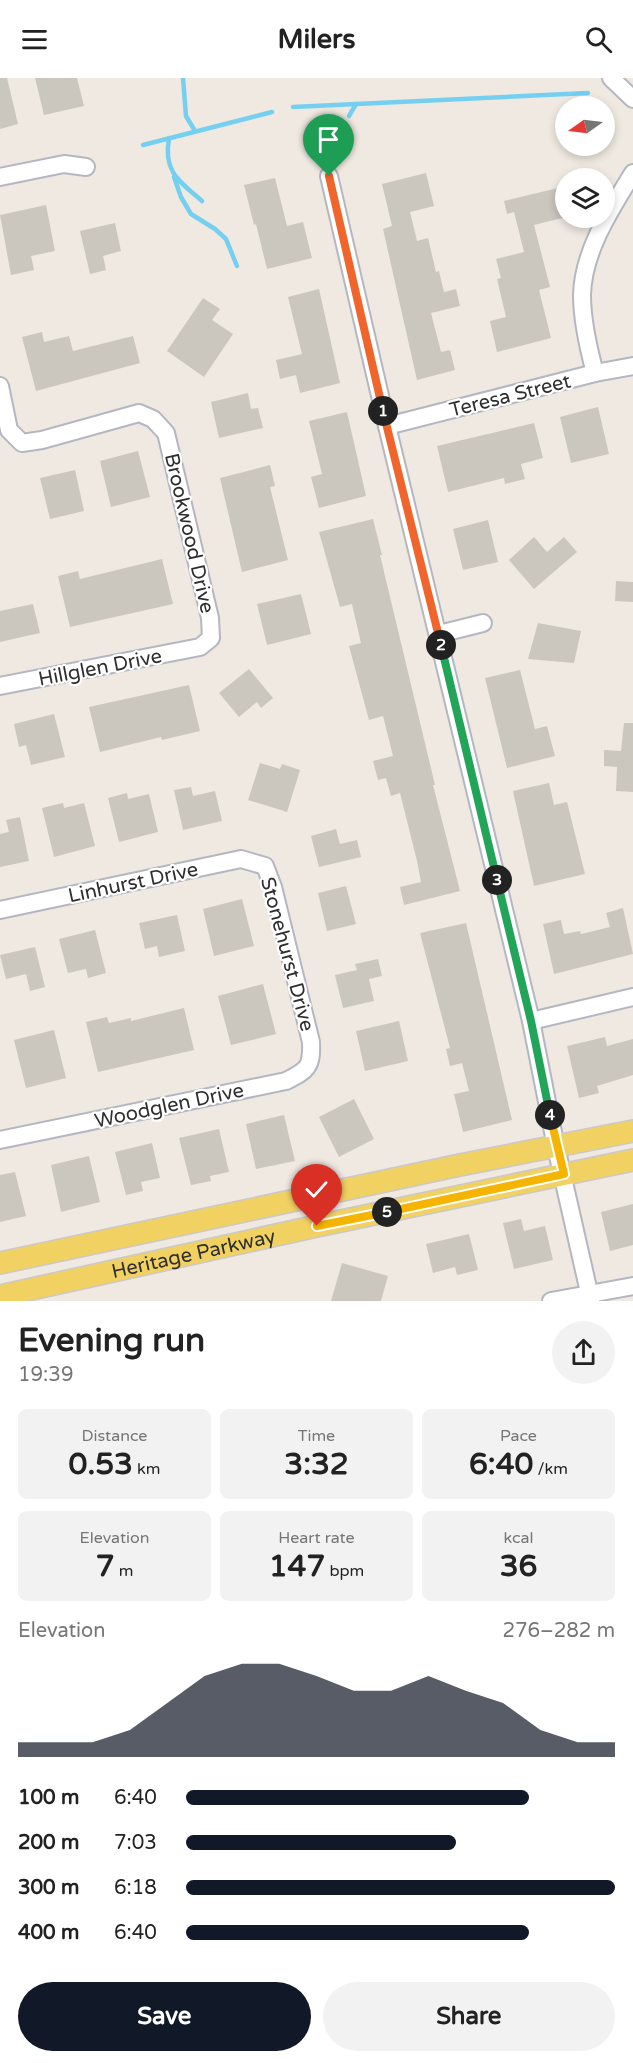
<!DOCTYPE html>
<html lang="en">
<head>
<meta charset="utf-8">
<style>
	body { margin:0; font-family:"Varela Round",sans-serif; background:#f2f2f2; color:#222; height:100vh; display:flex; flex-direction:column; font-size:22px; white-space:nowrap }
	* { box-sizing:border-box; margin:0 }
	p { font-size:20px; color:#767676 }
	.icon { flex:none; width:33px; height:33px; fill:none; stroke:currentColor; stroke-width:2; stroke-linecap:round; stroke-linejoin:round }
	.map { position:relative; height:1223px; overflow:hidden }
	.details { display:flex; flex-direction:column; background:#fff; flex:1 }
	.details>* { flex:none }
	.needle { width:39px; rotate:256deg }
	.fabs { position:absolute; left:555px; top:18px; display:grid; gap:12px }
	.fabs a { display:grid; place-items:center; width:60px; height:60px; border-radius:50%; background:#fff; box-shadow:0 3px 9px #0003; font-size:30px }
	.pin { position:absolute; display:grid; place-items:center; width:51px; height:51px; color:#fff; margin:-62px -26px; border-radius:50% 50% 50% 0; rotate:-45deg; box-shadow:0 0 6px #0007 }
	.pin .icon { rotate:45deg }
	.km { position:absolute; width:30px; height:30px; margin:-15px; border-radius:50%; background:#222; color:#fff; font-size:16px; line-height:30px; text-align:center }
	.round { display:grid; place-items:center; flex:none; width:63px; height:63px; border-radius:32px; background:#f2f2f2 }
	.summary { display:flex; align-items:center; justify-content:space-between; height:102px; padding:0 18px }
	h1 { font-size:33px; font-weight:700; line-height:45px }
	.metrics { display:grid; grid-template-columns:repeat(3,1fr); gap:9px; height:102px; padding:6px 18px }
	.metrics div { display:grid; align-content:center; border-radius:9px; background:#f2f2f2; text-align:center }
	.metrics b { font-size:30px; font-weight:700 }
	.metrics small { font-size:16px; font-weight:400 }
	.metrics p { font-size:16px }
	.chart { height:168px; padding:12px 18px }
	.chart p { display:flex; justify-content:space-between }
	.chart svg { width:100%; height:108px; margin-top:6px; fill:#111827; opacity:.7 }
	.button { display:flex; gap:12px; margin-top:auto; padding:12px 18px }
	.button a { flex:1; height:69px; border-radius:36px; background:#111827; color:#fff; font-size:24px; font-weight:700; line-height:69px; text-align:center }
	.button a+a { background:#f2f2f2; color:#222 }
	ul { padding:0 18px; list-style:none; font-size:20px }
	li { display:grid; grid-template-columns:96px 72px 1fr; align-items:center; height:45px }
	li i { height:15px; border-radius:8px; background:#111827 }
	header { display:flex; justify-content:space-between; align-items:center; height:78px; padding:0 18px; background:#fff; font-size:27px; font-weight:700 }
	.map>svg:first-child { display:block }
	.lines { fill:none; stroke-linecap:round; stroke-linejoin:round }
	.stream { stroke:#75cff0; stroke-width:4.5 }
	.building { fill:#cbc7bf }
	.minor-casing { stroke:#b4b7c1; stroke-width:20 }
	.major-casing { stroke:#c9c9c9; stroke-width:24 }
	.minor { stroke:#fff; stroke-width:16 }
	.major { stroke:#f2d163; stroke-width:21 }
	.split-1-casing { stroke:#fff; stroke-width:12 }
	.split-2-casing { stroke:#fff; stroke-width:12 }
	.split-3-casing { stroke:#fff; stroke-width:12 }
	.split-4-casing { stroke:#fff; stroke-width:12 }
	.split-5-casing { stroke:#fff; stroke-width:12 }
	.split-6-casing { stroke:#fff; stroke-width:12 }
	.split-1 { stroke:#f0652b; stroke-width:8 }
	.split-2 { stroke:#f0652b; stroke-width:8 }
	.split-3 { stroke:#22a559; stroke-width:8 }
	.split-4 { stroke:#22a559; stroke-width:8 }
	.split-5 { stroke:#f5b400; stroke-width:8 }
	.split-6 { stroke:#f5b400; stroke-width:8 }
	.labels { text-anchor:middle; stroke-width:4.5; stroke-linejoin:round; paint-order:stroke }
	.street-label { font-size:20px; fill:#2e2e2e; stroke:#fff }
</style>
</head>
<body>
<header><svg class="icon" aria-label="menu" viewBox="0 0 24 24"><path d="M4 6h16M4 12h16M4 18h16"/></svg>Milers<svg class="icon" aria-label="search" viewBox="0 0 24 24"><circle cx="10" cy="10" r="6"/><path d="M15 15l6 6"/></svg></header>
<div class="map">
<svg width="633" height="1223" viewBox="0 0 633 1223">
	<rect width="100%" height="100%" fill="#efe9e1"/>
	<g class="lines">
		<g class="stream">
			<polyline points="183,0 186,38 195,53"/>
			<polyline points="293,29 588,15"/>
			<polyline points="349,38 356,26"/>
			<path d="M169,60C163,94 179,103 202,123"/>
			<polyline points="143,67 272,34"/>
			<polyline points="174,99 181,119 191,136 215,151 226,161 237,188"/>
		</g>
	</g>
	<g class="building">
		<polygon points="0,0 7,0 18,46 0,51"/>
		<polygon points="35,0 77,0 84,28 44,37"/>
		<polygon points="426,95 434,128 410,134 417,163 428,160 436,194 439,193 444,214 456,211 460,228 431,235 441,274 450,272 455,292 417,302 383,151 392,148 382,106"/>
		<polygon points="275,100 287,148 303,144 312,180 267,191 256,146 254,147 244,107"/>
		<polygon points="558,110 566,139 534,147 550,209 539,212 551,260 497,274 490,243 506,239 497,201 501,200 496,181 524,174 514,134 507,136 504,123"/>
		<polygon points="46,127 55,173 31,178 34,192 11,197 0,137"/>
		<polygon points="115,145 121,173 103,178 106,192 90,196 80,153"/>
		<polygon points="319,211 340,305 300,315 296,297 280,301 276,282 302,276 288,219"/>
		<polygon points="203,220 220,231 212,242 233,256 204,299 167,273"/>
		<polygon points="42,254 44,264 69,258 73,273 133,258 140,285 36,313 22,259"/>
		<polygon points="248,315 251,331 258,330 263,350 219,360 211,324"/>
		<polygon points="598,329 609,376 571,385 560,339"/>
		<polygon points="347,334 366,418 319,430 311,399 322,396 309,343"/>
		<polygon points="534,345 543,380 521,386 525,401 505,406 504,400 448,414 437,368"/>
		<polygon points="138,373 150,419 111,429 100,383"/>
		<polygon points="270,387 275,408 270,409 288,482 242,494 220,400"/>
		<polygon points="75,392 84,433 50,441 40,400"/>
		<polygon points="373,441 382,477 380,477 435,707 433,707 460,813 404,827 400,809 421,804 417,783 400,715 391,718 386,700 378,702 373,683 393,678 383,638 369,642 349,568 361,565 352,526 340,529 319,454"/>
		<polygon points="488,442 498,484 463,492 453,451"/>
		<polygon points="534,459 547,474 564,459 577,474 534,511 509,482"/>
		<polygon points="162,481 173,526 70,549 58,498 78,493 80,501"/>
		<polygon points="616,503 633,504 633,524 615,523"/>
		<polygon points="301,516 311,556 267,567 257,526"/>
		<polygon points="33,526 40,555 0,564 0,533"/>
		<polygon points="538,545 581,553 574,585 528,581"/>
		<polygon points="249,591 273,620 261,630 257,624 239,639 219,615"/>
		<polygon points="520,592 535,651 547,648 555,678 507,690 485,600"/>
		<polygon points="189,607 200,653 162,662 161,659 100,674 89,629"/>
		<polygon points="54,636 65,679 31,687 26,667 19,669 14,646"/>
		<polygon points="624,645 633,645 633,714 616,713 617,689 604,688 604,672 621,673"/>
		<polygon points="260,685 280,691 282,686 300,692 287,734 248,722"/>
		<polygon points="549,705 554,727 567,724 585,796 534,808 513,713"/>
		<polygon points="191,709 193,718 215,713 222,743 183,752 174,712"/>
		<polygon points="127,715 128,721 149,716 158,754 119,764 108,720"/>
		<polygon points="63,725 64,730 84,725 95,768 54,779 42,730"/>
		<polygon points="20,739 29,783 0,789 0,756 9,754 6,742"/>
		<polygon points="336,751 340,766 357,762 361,779 319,789 311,758"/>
		<polygon points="346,808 356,846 327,853 318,815"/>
		<polygon points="242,821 254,868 214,878 203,831"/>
		<polygon points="623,830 633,876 554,896 543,846 561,842 564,856 580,853 581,856 610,849 606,835"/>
		<polygon points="177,837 185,873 159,879 157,868 145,871 139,845"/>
		<polygon points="466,845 512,1042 463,1054 454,1016 469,1013 462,985 450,988 446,971 450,970 420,855"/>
		<polygon points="95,852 106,895 88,900 86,891 68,895 59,861"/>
		<polygon points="35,869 45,909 30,913 26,896 6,901 0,877"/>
		<polygon points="378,881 382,898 369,901 374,923 343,930 335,897 357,892 355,886"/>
		<polygon points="263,906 276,956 231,967 218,918"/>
		<polygon points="184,930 194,972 98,994 86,944 107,939 109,945 131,940 131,943"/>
		<polygon points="399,943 408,983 365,993 356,953"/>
		<polygon points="54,952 66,1000 26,1010 14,962"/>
		<polygon points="605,959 607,968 633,961 633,997 597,1008 599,1015 579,1020 567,968"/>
		<polygon points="354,1021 374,1061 339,1079 319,1039"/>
		<polygon points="284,1037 295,1083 256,1091 246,1046"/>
		<polygon points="219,1051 229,1094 210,1098 211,1103 191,1107 179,1060"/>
		<polygon points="152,1065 160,1100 141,1104 143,1113 126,1117 115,1074"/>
		<polygon points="89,1078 100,1124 61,1134 51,1087"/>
		<polygon points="15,1094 26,1138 0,1144 0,1097"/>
		<polygon points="633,1126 633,1167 610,1173 601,1134"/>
		<polygon points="521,1141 524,1153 545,1148 553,1182 514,1191 503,1145"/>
		<polygon points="469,1156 478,1192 457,1197 455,1189 433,1195 426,1166"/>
		<polygon points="342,1185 388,1198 381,1223 331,1223"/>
	</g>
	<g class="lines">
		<g class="minor-casing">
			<g id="minor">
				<polyline points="611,0 633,21"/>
				<polyline points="329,98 387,348 531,943 556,1069 591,1223"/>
				<polyline points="0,99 64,86 86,89"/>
				<path d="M595,295C588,269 582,243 582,217C583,173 611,131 633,95"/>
				<polyline points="0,308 9,352 22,365 42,362 139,335 153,341 166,355 210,540 211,560 200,569 0,608"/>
				<polyline points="387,348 595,295 633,288"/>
				<polyline points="439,556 483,545"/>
				<path d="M0,832L241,781L265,788L273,809L311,964C312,989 308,992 286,1003L0,1062"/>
				<polyline points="531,943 633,919"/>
				<polyline points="551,1223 633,1208"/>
			</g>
		</g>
		<g class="major-casing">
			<g id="major">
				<polyline points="0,1185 460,1087 633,1053"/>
				<path id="s1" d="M0,1218L317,1148L633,1082"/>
			</g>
		</g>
		<use href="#minor" class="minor"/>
		<use href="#major" class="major"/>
	</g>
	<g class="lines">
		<g class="split-1-casing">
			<polyline id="split-1" points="329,98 383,333"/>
		</g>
		<g class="split-2-casing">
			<polyline id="split-2" points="383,333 441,567"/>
		</g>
		<g class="split-3-casing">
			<polyline id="split-3" points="441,567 497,802"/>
		</g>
		<g class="split-4-casing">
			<polyline id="split-4" points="497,802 531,943 550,1037"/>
		</g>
		<g class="split-5-casing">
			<polyline id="split-5" points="387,1134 564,1096 550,1037"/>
		</g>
		<g class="split-6-casing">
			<polyline id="split-6" points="317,1148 387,1134"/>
		</g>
		<use href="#split-1" class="split-1"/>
		<use href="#split-2" class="split-2"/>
		<use href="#split-3" class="split-3"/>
		<use href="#split-4" class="split-4"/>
		<use href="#split-5" class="split-5"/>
		<use href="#split-6" class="split-6"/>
	</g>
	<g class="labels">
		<g class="street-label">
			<text transform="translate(510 317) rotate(-14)" y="7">Teresa Street</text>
			<text transform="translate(190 455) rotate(77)" y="7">Brookwood Drive</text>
			<text transform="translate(100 589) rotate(-11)" y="7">Hillglen Drive</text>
			<text transform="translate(133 804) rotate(-12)" y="7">Linhurst Drive</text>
			<text transform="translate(288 876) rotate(75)" y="7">Stonehurst Drive</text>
			<text transform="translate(169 1027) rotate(-12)" y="7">Woodglen Drive</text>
			<text dy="7" stroke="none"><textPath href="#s1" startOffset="198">Heritage Parkway</textPath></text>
		</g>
	</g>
</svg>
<div class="fabs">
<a><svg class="needle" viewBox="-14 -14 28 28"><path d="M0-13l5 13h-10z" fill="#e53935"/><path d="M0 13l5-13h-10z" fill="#767676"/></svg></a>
<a><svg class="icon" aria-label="layers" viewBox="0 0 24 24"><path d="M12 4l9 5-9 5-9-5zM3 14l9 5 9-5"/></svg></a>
</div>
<div class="pin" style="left:329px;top:98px;background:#1e9e55"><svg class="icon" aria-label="arrive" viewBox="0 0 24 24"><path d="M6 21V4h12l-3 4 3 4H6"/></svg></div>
<div class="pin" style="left:317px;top:1148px;background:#d93025"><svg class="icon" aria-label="check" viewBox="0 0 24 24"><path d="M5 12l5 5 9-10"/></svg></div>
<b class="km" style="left:383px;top:333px">1</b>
<b class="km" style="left:441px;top:567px">2</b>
<b class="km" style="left:497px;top:802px">3</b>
<b class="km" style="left:550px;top:1037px">4</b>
<b class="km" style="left:387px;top:1134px">5</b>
</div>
<section class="details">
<div class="summary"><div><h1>Evening run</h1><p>19:39</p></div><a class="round"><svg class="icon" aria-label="share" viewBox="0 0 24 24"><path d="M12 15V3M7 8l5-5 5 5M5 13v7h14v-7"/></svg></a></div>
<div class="metrics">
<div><p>Distance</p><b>0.53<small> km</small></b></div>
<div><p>Time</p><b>3:32</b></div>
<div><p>Pace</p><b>6:40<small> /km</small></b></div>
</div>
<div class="metrics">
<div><p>Elevation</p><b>7<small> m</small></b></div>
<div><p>Heart rate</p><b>147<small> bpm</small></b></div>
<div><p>kcal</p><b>36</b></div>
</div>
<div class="chart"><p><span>Elevation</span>276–282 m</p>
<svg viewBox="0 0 160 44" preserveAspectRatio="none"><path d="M0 44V38L10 38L20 38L30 33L40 22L50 11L60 6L70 6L80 11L90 17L100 17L110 11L120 17L130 22L140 33L150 38L160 38V44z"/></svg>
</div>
<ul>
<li><b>100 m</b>6:40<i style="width:80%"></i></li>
<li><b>200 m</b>7:03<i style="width:63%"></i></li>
<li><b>300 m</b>6:18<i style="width:100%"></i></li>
<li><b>400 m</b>6:40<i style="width:80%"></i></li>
</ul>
<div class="button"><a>Save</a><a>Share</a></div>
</section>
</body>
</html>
